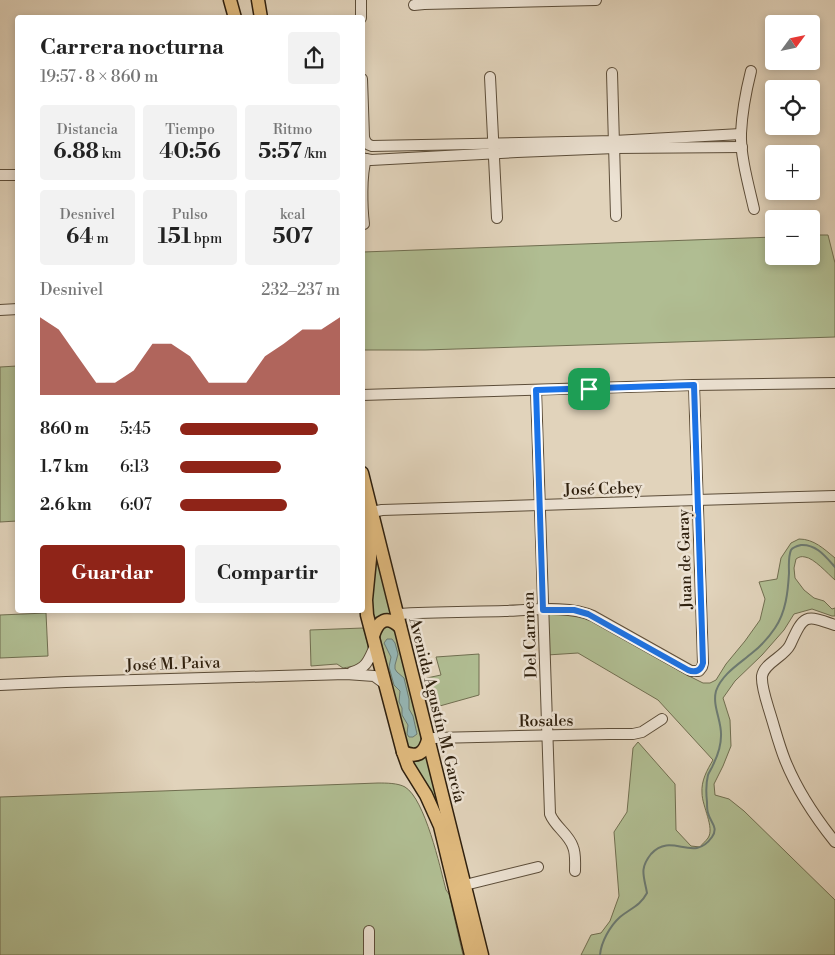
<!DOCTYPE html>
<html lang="es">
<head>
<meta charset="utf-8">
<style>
	body { margin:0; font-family:"Libre Bodoni",serif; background:#f2f2f2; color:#222; height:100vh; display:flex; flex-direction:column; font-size:19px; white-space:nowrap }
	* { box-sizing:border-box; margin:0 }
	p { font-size:16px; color:#767676 }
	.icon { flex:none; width:28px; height:28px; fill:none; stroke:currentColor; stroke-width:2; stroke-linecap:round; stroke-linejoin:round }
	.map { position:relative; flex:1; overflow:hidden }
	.drawer { position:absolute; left:15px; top:15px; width:350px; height:598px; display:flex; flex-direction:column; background:#fff; border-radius:5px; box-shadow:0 2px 8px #0003 }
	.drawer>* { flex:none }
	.needle { width:32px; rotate:57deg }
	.tools { position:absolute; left:765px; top:15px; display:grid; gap:10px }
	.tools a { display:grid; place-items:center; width:55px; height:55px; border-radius:5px; background:#fff; box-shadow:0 2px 8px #0003; font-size:25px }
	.pin { position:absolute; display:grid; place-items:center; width:42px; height:42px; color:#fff; margin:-21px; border-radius:10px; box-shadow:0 2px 8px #0006 }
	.round { display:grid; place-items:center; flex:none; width:52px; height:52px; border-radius:5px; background:#f2f2f2 }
	.overview { display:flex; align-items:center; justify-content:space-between; height:85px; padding:0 25px }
	h1 { font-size:22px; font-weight:800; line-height:38px }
	.figures { display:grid; grid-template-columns:repeat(3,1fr); gap:8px; height:85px; padding:5px 25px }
	.figures div { display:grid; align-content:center; border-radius:5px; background:#f2f2f2; text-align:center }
	.figures b { font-size:21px; font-weight:800 }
	.figures small { font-size:14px; font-weight:400 }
	.figures p { font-size:14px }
	.chart { height:140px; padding:10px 25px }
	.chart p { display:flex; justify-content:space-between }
	.chart svg { width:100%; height:90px; margin-top:5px; fill:#8f2418; opacity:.7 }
	.cta { display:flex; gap:10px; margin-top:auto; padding:10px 25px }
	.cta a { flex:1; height:58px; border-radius:5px; background:#8f2418; color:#fff; font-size:20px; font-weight:800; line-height:58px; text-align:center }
	.cta a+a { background:#f2f2f2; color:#222 }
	ul { padding:0 25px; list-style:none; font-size:16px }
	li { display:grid; grid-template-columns:80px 60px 1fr; align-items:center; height:38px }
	li i { height:12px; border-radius:6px; background:#8f2418 }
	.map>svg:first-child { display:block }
	.green { fill:#b0bd92; stroke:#706e50 }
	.water { fill:#95b7b6; stroke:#6c7b73 }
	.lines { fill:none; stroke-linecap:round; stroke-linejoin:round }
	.stream { stroke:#6c7b73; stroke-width:2 }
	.minor-casing { stroke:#5c4d39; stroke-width:12 }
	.major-casing { stroke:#2f200e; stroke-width:15 }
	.minor { stroke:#ece2d3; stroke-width:10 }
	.major { stroke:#e0ba7e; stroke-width:12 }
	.route-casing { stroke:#fff; stroke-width:10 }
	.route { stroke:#1a73e8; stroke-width:6 }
	.labels { text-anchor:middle; stroke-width:5; stroke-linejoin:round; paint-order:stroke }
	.street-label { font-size:16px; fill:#2f200e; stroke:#ece2d3 }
</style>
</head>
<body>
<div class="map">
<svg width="835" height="955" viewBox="0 0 835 955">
	<rect width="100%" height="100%" fill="#e1d3bb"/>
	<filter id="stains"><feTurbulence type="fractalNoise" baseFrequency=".004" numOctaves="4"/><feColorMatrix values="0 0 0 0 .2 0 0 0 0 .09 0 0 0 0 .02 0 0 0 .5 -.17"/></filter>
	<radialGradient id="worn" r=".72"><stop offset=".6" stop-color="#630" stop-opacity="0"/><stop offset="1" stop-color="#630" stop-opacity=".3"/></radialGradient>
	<g class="green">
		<polygon points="811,235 828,235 835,263 835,337 425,350 363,350 363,252 774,237 774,256 811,256"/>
		<polygon points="17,366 17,521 0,522 0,367"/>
		<polygon points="374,534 394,616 374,622 371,615"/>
		<path d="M799,539C814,539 824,549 835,558V580C828,574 814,558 805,557C801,556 799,557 796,559L794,568L795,578L804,590L814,598L824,601L832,609L835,608V616H832L812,609L794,614L784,630L762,655L735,681L723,698L730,720L731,746L723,766L714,784L715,795L729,799L744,811L835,900V955H581L591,935L601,933L610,921L619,896L614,832L627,812L633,748L638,742L675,784L676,830L691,846L700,847C702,844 706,841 708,838C715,828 702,806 702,793C701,781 707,770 713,760L658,700L578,653L547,655L545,613L582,615L590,619L685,674L703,683H710L716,680L726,664L745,641L760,620L765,599L759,582L777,579L781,558L791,543Z"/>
		<polygon points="46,613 48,656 0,658 0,615"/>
		<polygon points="388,626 395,630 422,741 422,744 413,751 406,746 379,633 382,628"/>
		<path d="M363,628C368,640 373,657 359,665C355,667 347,667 343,668L337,664L311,666L310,630Z"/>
		<polygon points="479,654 479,695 429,709 422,679 441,675 436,657"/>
		<polygon points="427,755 449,838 414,770 412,760"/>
		<path d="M378,783C386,783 398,783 405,787C425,799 440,867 446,890L449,894L463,955H0V797Z"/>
	</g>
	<polygon class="water" points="387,639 392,639 395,643 398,654 395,665 395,669 397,672 404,678 409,699 409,709 413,716 417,734 413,737 409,737 407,734 408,725 402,715 402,708 399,702 400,691 394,685 389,667 391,657 384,643"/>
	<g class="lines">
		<path class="stream" d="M600,955C601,942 610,926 620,917C631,908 640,906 647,893C644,876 639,869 651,854C672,831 693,864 712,837C719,827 710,822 708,813C707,810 707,805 707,802C706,793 706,783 708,775C709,772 712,768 713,765C718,755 721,747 721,736C722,721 712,706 716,691C722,674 739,664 752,653C761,646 769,637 775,628C786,612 788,591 789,573C789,566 788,557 791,550C793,547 797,546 801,545C816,544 825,556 835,567"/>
		<g class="minor-casing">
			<g id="minor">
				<polyline points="361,0 361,18"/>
				<polyline points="414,5 424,4 596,0"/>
				<path d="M751,71C746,91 742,112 741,133C740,155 749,187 754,209"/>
				<polyline points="612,73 616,216"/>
				<polyline points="490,77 497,218"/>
				<path d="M362,79L364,137C365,142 367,145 372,146L614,141L741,134"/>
				<polyline points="362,158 366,159 371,160 517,152 615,148 742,147"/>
				<polyline points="0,175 18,175"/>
				<path d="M364,224C362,208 361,175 366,159"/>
				<polyline points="0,310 18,309"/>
				<path d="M536,390L550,814C555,827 569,834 573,847C576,854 575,863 575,871"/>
				<polyline points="362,395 694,385 835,383"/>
				<polyline points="368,516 372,512 382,510 697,500 835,496"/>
				<path d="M397,614C433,612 469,612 505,611C531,610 570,605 593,616L691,671H699L702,667L703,663L694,385"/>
				<path d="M835,625C804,614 804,615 790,645C784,657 764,663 762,676C761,686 767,703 770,713C775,729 779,745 785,760C797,790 815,817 835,842"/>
				<path d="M352,672C367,668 369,659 375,646"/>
				<polyline points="0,685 66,682 346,674 374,676 385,684"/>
				<polyline points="428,740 434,738 609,734 633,734 642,732 662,719"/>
				<polyline points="465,885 538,867"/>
				<polyline points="369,955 369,931"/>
			</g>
		</g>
		<g class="major-casing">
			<g id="major">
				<polyline points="230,0 235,18"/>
				<polyline points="258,0 261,18"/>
				<polyline points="362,473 482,955"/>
				<polyline points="362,512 370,547 370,559 366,600 367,615 403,752 408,766 426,795 440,826 471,955"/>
				<path d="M373,636C378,620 387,615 400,627"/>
				<path d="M403,752C417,758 424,754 428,740"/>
			</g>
		</g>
		<use href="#minor" class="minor"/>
		<use href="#major" class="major"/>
	</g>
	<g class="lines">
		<g class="route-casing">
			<path id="route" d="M694,385L703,663C701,671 695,673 688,670L588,614L574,610H543L536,390Z"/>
		</g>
		<use href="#route" class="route"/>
	</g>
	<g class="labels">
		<g class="street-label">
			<text transform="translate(603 488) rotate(-2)" y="6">José Cebey</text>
			<text transform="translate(684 559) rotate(-92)" y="6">Juan de Garay</text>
			<text transform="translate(529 635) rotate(-92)" y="6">Del Carmen</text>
			<text transform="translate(173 663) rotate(-2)" y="6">José M. Paiva</text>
			<text transform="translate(438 710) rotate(76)" y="6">Avenida Agustín M. García</text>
			<text transform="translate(546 720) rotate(-1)" y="6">Rosales</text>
		</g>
	</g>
	<rect width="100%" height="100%" filter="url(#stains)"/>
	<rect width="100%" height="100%" fill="url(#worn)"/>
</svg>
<div class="tools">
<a><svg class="needle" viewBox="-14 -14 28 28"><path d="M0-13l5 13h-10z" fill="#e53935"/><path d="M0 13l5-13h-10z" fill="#767676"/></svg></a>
<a><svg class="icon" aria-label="locate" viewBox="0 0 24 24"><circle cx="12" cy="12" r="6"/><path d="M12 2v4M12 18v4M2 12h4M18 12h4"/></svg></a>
<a>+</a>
<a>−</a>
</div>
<div class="pin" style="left:589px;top:389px;background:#1e9e55"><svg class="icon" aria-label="arrive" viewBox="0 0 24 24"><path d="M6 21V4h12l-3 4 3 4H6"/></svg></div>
<section class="drawer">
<div class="overview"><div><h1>Carrera nocturna</h1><p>19:57 · 8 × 860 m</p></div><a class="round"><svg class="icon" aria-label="share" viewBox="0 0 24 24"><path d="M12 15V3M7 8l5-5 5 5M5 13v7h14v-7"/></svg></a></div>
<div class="figures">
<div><p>Distancia</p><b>6.88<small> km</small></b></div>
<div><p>Tiempo</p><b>40:56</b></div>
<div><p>Ritmo</p><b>5:57<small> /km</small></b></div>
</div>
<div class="figures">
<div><p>Desnivel</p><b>64<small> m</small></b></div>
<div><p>Pulso</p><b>151<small> bpm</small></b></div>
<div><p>kcal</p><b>507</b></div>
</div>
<div class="chart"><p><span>Desnivel</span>232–237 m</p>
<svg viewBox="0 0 160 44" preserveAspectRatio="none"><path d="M0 44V6L10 12L20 25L30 38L40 38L50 32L60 19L70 19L80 25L90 38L100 38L110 38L120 25L130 19L140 12L150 12L160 6V44z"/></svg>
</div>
<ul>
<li><b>860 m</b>5:45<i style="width:86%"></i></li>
<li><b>1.7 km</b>6:13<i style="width:63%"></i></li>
<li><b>2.6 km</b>6:07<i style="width:67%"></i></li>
</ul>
<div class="cta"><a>Guardar</a><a>Compartir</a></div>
</section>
</div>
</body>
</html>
